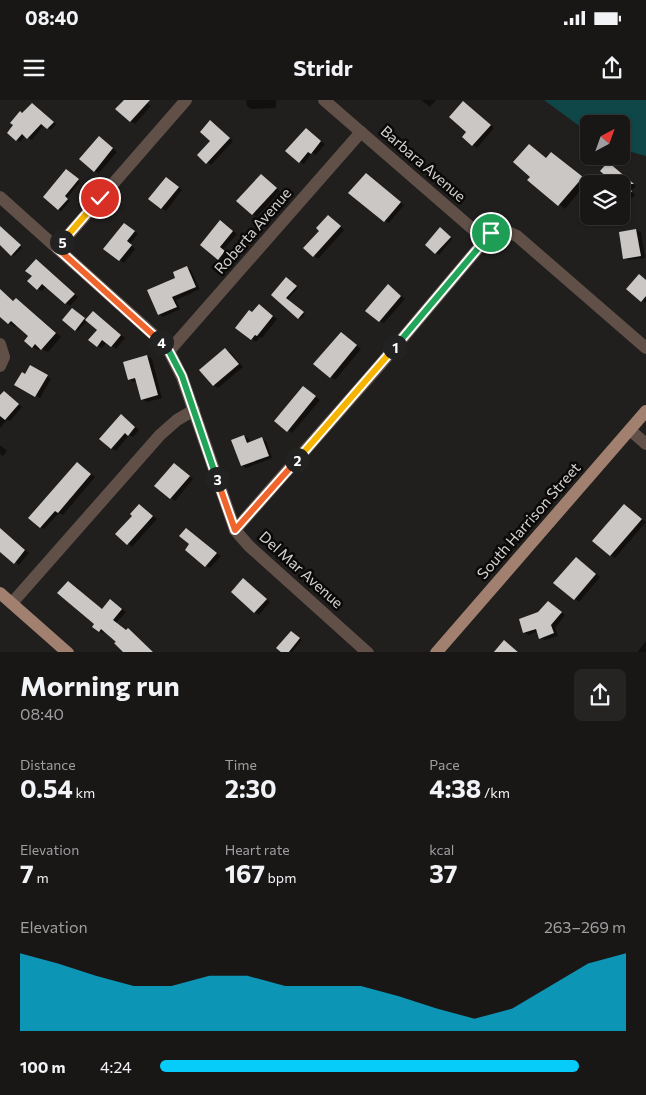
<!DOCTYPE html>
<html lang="en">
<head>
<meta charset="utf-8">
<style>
	body { margin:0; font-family:Commissioner,sans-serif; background:#262423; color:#f1f3f6; height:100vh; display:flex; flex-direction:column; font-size:19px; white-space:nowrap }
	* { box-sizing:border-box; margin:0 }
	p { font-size:16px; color:#9f9fa1 }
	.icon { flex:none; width:28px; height:28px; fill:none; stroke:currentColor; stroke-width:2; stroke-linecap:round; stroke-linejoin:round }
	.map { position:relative; height:552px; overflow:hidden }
	.details { display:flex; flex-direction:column; background:#191716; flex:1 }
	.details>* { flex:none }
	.needle { width:32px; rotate:41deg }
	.controls { position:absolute; left:580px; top:15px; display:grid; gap:10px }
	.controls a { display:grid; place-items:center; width:50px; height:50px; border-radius:8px; background:#191716; box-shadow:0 1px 4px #0004,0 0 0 1px #373635; font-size:25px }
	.pin { position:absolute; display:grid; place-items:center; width:42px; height:42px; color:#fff; margin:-21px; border:2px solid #fff; border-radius:50%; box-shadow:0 1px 5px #0007 }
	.km { position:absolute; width:25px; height:25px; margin:-12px; border-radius:50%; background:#222; color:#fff; font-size:14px; line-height:25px; text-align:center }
	.round { display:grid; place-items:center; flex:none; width:52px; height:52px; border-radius:8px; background:#262423 }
	.overview { display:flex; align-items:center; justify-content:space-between; height:85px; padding:0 20px }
	h1 { font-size:28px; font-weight:700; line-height:38px }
	.stats { display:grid; grid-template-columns:repeat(3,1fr); gap:8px; height:85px; padding:5px 20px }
	.stats div { display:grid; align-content:center }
	.stats b { font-size:25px; font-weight:700 }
	.stats small { font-size:14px; font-weight:400 }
	.stats p { font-size:14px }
	.chart { height:140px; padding:10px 20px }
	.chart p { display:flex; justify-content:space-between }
	.chart svg { width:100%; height:90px; margin-top:5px; fill:#07cbf9; opacity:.7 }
	ul { padding:0 20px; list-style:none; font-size:16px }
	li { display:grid; grid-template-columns:80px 60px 1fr; align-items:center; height:38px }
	li i { height:12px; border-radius:6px; background:#07cbf9 }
	.status { display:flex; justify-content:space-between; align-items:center; height:35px; padding:0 25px; background:#191716; direction:ltr }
	.status svg { height:14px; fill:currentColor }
	header { display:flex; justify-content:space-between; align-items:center; height:65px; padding:0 20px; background:#191716; font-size:22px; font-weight:700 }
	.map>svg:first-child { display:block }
	.water { fill:#0f4748 }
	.shadow { fill:#0007 }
	.building { fill:#cac7c4 }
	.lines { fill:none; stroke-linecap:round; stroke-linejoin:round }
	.minor { stroke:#605048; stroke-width:12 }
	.major { stroke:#a18070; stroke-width:12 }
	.split-1-casing { stroke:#fff; stroke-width:10 }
	.split-2-casing { stroke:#fff; stroke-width:10 }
	.split-3-casing { stroke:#fff; stroke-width:10 }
	.split-4-casing { stroke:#fff; stroke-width:10 }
	.split-5-casing { stroke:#fff; stroke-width:10 }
	.split-6-casing { stroke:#fff; stroke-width:10 }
	.split-1 { stroke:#22a559; stroke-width:6 }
	.split-2 { stroke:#f5b400; stroke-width:6 }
	.split-3 { stroke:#f0652b; stroke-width:6 }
	.split-4 { stroke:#22a559; stroke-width:6 }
	.split-5 { stroke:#f0652b; stroke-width:6 }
	.split-6 { stroke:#f5b400; stroke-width:6 }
	.labels { text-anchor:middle; stroke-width:5; stroke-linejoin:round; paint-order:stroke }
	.street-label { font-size:15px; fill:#d4d2d1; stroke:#0a0908 }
</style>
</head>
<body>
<div class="status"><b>08:40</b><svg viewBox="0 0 49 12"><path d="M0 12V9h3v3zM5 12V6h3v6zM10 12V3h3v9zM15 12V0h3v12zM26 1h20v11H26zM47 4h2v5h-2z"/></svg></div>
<header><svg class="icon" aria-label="menu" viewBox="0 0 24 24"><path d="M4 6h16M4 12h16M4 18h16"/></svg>Stridr<svg class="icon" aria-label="share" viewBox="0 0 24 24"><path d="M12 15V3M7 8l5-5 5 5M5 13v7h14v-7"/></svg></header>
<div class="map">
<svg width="646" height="553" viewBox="0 0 646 553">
	<rect width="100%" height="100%" fill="#211f1d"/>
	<polygon class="water" points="544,0 646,0 646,56 621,49 621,24 589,24 589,33"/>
	<g class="shadow">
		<polygon points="126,0 144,0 151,6 135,24 130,21"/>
		<polygon points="246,0 276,0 276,8 251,9 247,6"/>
		<polygon points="421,0 436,0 430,7"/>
		<polygon points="468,5 494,28 477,48 463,37 468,32"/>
		<polygon points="36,6 56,24 51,30 44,25 32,40 25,36 20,42 17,40 23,15"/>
		<polygon points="215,25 233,41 211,65 198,55 211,40"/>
		<polygon points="306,29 325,44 316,55 312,53 304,64 299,62"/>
		<polygon points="103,40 117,52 99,73 94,71"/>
		<polygon points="529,45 547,59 551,53 557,57 588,81 565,109 529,80 532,76"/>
		<polygon points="608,63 636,86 631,91 635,95 626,104 621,101 621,84 610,78"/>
		<polygon points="69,72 80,82 67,98 70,101 61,111 58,109"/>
		<polygon points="261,75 280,91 257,117 253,114"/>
		<polygon points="370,77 404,105 389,123 385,121"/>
		<polygon points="170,81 182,90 166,111 161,108"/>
		<polygon points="332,119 344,130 318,159 305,148"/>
		<polygon points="225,124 237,134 223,150 228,154 222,161 201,145"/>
		<polygon points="129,127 138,134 130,144 135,149 124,163 105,149"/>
		<polygon points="3,129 22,148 14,156 0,144"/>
		<polygon points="443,130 452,139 439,155 426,145"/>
		<polygon points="636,130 641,132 645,158 629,160 624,158 620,133"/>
		<polygon points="36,160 78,197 70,206 47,186 42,191 37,189 33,176"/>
		<polygon points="187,168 191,170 200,189 176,200 180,209 163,217 159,214 177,178"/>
		<polygon points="639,175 646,180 646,203 628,189"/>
		<polygon points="289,180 298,188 287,200 305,214 301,219 272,195"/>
		<polygon points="389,186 405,199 384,223 379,221"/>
		<polygon points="1,192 14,201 16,199 22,203 61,237 48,252 40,248 38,250 32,247 30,236 17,224 15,227 0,216 0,194"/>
		<polygon points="263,208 277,219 262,238 260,237 256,242 237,227 253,214"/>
		<polygon points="75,211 87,220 98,215 125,238 116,249 107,242 102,248 97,246 99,230 88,220 78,231 76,230"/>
		<polygon points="345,236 361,249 335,280 331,277"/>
		<polygon points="225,249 230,252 243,267 218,288 214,285"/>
		<polygon points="147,256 152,259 162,298 147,302 142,299 137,281 133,282 129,279"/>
		<polygon points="30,267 51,279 40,298 16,285 26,276"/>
		<polygon points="308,290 320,300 292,333 276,321"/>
		<polygon points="8,295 22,307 10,321 7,320 0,328 0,297"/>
		<polygon points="121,315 139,330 133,337 129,335 116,351 111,348"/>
		<polygon points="244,336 249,339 250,343 262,339 266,341 272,358 246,368 242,365"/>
		<polygon points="0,345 7,351 3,356 0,354"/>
		<polygon points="77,363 95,377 63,415 59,413 44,429 40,427"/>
		<polygon points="178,367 193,379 175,401 156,386"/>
		<polygon points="140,405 157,419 132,447 117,434 133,416"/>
		<polygon points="625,405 646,422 615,458 610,455"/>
		<polygon points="0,428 29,453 19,465 0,450"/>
		<polygon points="187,429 221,456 210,468 186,450 191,444"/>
		<polygon points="580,461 600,477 579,502 555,483"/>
		<polygon points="243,479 270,502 259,515 232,492"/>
		<polygon points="111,500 126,512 116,523 127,531 128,529 132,532 154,553 126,553 118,542 105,531 103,533 99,531 102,510"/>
		<polygon points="552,505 565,515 555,528 558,536 545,540 540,538 538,531 529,535 524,532 539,514"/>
		<polygon points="294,534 302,540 291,553 284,553"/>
		<polygon points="646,541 646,553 637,553"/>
	</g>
	<g class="building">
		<polygon points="124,0 150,0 130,22 115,9"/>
		<polygon points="463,1 491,25 472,46 462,37 466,32 449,17"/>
		<polygon points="32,3 54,22 47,29 41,24 27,39 22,34 16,41 7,33 13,25 10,23 20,11 22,13"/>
		<polygon points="210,20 230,38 206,64 197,55 210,41 200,32"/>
		<polygon points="306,28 321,41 311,54 308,52 299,63 285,51"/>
		<polygon points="99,36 113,48 94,72 79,59"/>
		<polygon points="529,44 546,58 551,52 583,77 558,106 527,80 530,77 513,62"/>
		<polygon points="608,62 634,84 631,84 628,88 632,91 621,103 621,84 603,84 608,78 600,71"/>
		<polygon points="66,69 79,79 65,96 68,99 58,110 43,97"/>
		<polygon points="366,73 401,102 384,122 348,93"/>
		<polygon points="261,74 277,88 252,115 236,101"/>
		<polygon points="166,77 179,87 161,109 148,99"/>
		<polygon points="328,115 341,126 313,157 303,148 319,131 316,128"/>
		<polygon points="220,120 233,131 220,147 225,151 218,160 200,145"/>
		<polygon points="124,123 135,131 127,141 132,145 119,161 103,149"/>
		<polygon points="0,126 21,145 11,156 0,145"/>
		<polygon points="440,127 451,137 435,154 425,145"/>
		<polygon points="636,129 641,156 623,159 619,132"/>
		<polygon points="36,159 75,194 65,204 42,184 37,190 27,181 32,176 25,171"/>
		<polygon points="187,166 196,187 172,197 177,207 158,215 147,190 175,178 173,172"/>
		<polygon points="639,174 646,180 646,196 641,202 626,189"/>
		<polygon points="286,177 297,186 286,198 304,212 298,219 271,195"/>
		<polygon points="388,184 401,196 379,222 365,211"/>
		<polygon points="0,189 13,201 16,198 56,233 41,250 35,244 32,248 24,241 28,236 11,221 8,224 0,217"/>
		<polygon points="259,204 273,216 257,236 255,235 251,240 235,228 249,210 252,212"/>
		<polygon points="72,208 85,218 75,231 62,220"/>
		<polygon points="93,211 121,235 111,247 102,240 97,247 88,240 97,230 85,220"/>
		<polygon points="341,232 357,245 330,278 313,264"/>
		<polygon points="225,248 239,264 213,286 199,270"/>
		<polygon points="147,255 158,295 141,300 135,278 128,280 123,262"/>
		<polygon points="30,265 48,275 35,297 14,285 22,272 25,274"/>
		<polygon points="303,286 316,296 287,332 274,321"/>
		<polygon points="4,291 19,304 5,320 0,316 0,295"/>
		<polygon points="121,314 135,327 128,336 125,333 111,349 99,339"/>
		<polygon points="244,335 247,343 262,337 269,356 241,366 231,340"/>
		<polygon points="77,362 91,374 58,413 55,411 40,428 28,418"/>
		<polygon points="174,363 190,376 170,399 154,386"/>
		<polygon points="139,404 153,416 127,445 115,434 132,416 130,414"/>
		<polygon points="624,404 642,419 610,456 592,441"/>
		<polygon points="0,428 25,450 14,464 0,452"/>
		<polygon points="186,428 217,453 205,467 185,450 189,444 179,436"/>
		<polygon points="576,457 596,474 574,500 553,483"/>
		<polygon points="243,478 267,499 254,513 231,492"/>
		<polygon points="68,481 102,509 110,499 122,509 113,520 126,530 128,528 154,553 124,553 114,543 116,542 101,529 99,532 92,527 94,524 57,493"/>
		<polygon points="548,501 562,512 551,525 554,533 539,539 536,529 523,533 519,519 538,512"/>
		<polygon points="291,531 300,538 288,553 282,553 276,548"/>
		<polygon points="504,540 519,553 493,553"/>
	</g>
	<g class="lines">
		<g class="minor">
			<polyline points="324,0 475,131 491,133 503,130 517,136 646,248"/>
			<polyline points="0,97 154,235 169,251 182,277 235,430 249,446 368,553"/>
			<polyline points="57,148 186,0"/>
			<polyline points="0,244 4,257 0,266"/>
			<polyline points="169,251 361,32"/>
			<polyline points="630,330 646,344"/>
			<polyline points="235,430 380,265 491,133"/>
			<polyline points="12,503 160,335 177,320 194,310"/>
		</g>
		<g class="major">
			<polyline points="0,493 68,553"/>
			<polyline points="436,553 646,311"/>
		</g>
	</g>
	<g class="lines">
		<g class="split-1-casing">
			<polyline id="split-1" points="395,247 491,133"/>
		</g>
		<g class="split-2-casing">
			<polyline id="split-2" points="297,360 395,247"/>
		</g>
		<g class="split-3-casing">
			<polyline id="split-3" points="217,379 235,430 297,360"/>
		</g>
		<g class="split-4-casing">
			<polyline id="split-4" points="161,242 169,251 182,276 217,379"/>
		</g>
		<g class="split-5-casing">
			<polyline id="split-5" points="62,142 57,148 161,242"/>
		</g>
		<g class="split-6-casing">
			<polyline id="split-6" points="62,142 100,98"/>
		</g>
		<use href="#split-1" class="split-1"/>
		<use href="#split-2" class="split-2"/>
		<use href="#split-3" class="split-3"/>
		<use href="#split-4" class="split-4"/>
		<use href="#split-5" class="split-5"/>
		<use href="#split-6" class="split-6"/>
	</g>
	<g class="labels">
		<g class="street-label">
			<text transform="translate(423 64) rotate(41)" y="5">Barbara Avenue</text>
			<text transform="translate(253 131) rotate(-49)" y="5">Roberta Avenue</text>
			<text transform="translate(529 421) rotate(-49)" y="5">South Harrison Street</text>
			<text transform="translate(301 470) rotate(42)" y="5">Del Mar Avenue</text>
		</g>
	</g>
</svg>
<div class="controls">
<a><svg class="needle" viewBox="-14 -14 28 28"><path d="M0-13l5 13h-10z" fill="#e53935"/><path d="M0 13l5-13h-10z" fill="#9f9fa1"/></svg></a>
<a><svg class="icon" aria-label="layers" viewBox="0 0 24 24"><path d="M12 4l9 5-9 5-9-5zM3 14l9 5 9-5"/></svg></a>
</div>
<div class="pin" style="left:491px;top:133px;background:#1e9e55"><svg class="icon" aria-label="arrive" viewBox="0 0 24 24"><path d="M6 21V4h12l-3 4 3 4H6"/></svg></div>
<div class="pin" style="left:100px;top:98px;background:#d93025"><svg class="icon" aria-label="check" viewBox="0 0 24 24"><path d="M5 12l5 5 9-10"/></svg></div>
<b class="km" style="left:395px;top:247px">1</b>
<b class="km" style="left:297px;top:360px">2</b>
<b class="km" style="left:217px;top:379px">3</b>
<b class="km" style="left:161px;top:242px">4</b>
<b class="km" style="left:62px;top:142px">5</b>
</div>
<section class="details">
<div class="overview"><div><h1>Morning run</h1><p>08:40</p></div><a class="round"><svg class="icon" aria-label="share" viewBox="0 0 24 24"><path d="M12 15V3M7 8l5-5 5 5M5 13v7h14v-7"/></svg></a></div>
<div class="stats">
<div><p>Distance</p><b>0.54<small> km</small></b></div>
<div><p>Time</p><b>2:30</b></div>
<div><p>Pace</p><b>4:38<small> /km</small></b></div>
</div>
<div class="stats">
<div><p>Elevation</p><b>7<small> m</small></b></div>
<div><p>Heart rate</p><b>167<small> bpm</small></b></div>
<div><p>kcal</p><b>37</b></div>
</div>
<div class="chart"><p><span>Elevation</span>263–269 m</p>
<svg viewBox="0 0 160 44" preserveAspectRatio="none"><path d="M0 44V6L10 11L20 17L30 22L40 22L50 17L60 17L70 22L80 22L90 22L100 27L110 33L120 38L130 33L140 22L150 11L160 6V44z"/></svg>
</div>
<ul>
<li><b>100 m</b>4:24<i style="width:90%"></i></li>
</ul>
</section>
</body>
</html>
